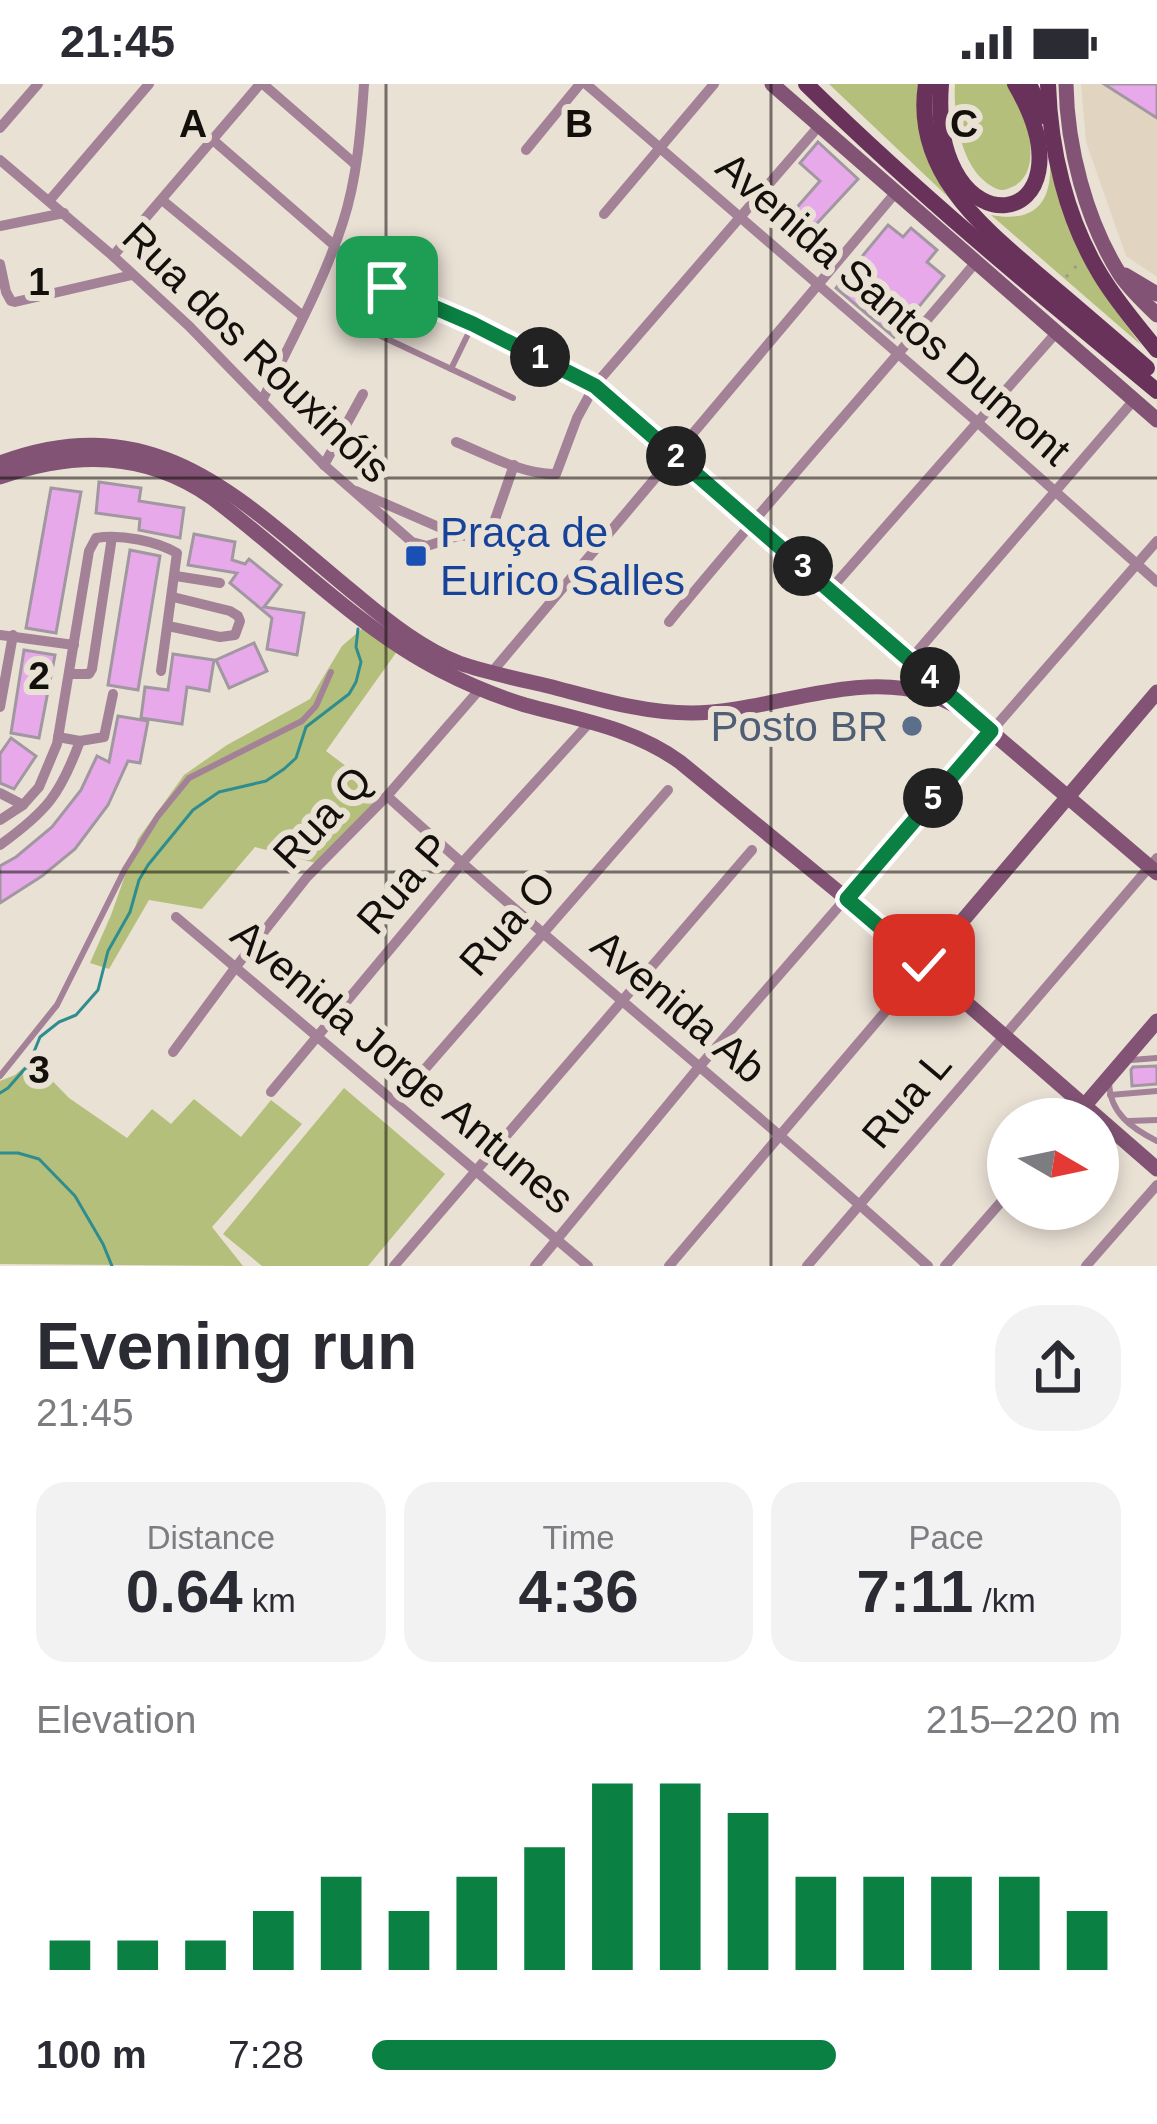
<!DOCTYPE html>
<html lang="en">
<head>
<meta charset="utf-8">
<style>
	body { margin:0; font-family:Helvetica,sans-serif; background:#f2f2f3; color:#2b2b33; height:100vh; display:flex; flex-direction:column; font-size:45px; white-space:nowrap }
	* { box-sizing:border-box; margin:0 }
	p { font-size:39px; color:#7c7c81 }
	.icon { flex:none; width:66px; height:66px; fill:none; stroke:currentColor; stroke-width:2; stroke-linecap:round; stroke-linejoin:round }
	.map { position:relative; height:1182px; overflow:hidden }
	.details { display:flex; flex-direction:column; background:#fff; flex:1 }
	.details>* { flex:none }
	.needle { width:78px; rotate:99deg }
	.tools { position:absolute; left:987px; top:1014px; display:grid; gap:24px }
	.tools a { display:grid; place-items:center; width:132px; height:132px; border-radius:50%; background:#fff; box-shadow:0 6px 18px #0003; font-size:60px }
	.pin { position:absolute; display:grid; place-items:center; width:102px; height:102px; color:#fff; margin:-51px; border-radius:24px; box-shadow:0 6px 18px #0006 }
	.km { position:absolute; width:60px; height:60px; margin:-30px; border-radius:50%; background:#222; color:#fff; font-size:33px; line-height:60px; text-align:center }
	.round { display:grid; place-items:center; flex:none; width:126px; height:126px; border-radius:48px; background:#f2f2f3 }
	.headline { display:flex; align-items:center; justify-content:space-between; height:204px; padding:0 36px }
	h1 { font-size:66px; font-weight:700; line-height:90px }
	.stats { display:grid; grid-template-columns:repeat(3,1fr); gap:18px; height:204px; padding:12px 36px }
	.stats div { display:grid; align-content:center; border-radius:30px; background:#f2f2f3; text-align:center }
	.stats b { font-size:60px; font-weight:700 }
	.stats small { font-size:33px; font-weight:400 }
	.stats p { font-size:33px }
	.chart { height:336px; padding:24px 36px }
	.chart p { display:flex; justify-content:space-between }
	.chart svg { width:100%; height:216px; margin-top:12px; stroke:#0b8043; stroke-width:6 }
	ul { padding:0 36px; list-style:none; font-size:39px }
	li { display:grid; grid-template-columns:192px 144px 1fr; align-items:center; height:90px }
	li i { height:30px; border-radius:15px; background:#0b8043 }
	.status { display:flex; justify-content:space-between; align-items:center; height:84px; padding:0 60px; background:#fff; direction:ltr }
	.status svg { height:33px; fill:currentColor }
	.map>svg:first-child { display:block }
	.built { fill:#e1d4c1 }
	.green { fill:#b4bf7b }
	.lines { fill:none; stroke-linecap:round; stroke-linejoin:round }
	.stream { stroke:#308d8f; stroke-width:3 }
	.building { fill:#e8a9ea; stroke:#a197a1; stroke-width:3 }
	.path { stroke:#9f988f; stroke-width:3; stroke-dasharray:3 9; stroke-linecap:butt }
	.lane { stroke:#a38298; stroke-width:6 }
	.street { stroke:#a38298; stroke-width:10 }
	.secondary { stroke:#825374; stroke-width:15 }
	.primary { stroke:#69325a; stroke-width:16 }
	.route-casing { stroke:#fff; stroke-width:24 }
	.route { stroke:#0b8043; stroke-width:15 }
	.grid { fill:none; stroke:#13100c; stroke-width:3; stroke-opacity:0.55 }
	.transit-dot { fill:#1a4fb4; stroke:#eae1d5; stroke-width:4.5 }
	.service-dot { fill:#5c6f8a; stroke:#eae1d5; stroke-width:4.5 }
	.labels { text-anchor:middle; stroke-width:12; stroke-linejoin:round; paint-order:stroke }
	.street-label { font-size:42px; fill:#13100c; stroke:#eae1d5 }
	.transit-label { font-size:42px; fill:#164399; stroke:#eae1d5; text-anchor:start }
	.service-label { font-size:42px; fill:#4e5e75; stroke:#eae1d5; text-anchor:end }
	.grid-label { font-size:39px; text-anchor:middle; font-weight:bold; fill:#13100c; stroke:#eae1d5; stroke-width:12; stroke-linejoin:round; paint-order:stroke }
</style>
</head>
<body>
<div class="status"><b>21:45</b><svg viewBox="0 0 49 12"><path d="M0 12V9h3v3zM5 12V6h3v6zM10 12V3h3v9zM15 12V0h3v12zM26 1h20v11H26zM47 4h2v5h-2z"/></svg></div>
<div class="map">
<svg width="1157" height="1182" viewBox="0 0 1157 1182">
	<rect width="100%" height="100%" fill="#eae1d5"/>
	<polygon class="built" points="1081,0 1157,0 1157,193 1126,172 1086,58"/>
	<g class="green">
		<path d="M829,0H918C915,42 926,76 947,112Z"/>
		<path d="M955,0H1010C1016,14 1025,29 1028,44C1032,66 1034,93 1012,103C1004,107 1000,107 993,103C961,86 953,32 955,0Z"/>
		<path d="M1050,79L1113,223L1141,261L991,131C1033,139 1052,120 1050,79Z"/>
		<polygon points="364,543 398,566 326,667 384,711 323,781 255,763 202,825 149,816 109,885 90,879 111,831 138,755 184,691 227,661 310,615 342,562"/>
		<polygon points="32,976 69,1014 127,1054 152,1025 171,1040 194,1015 241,1053 271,1016 302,1040 212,1143 243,1182 0,1180 0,997 15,991"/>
		<polygon points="344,1004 445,1090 368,1182 262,1182 223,1150"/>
	</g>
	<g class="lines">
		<g class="stream">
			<polyline points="0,1009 8,1004 29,980 40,953 59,938 76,931 98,906 108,867 130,828 139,796 148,781 193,726 219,708 266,697 284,685 296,674 306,643 349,610 356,598 361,578 356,563 358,545"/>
			<polyline points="0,1069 18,1069 39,1075 75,1112 103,1160 112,1182"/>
		</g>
	</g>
	<g class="building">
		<polygon points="1104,0 1157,0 1157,34"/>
		<polygon points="818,58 858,95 796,162 777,146 820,97 800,79"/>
		<polygon points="888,141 903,153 911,144 937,166 927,178 944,192 894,253 836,204"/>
		<polygon points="99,398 141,404 139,417 184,424 180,454 139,446 140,435 96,429"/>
		<polygon points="51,404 81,408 56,549 26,544"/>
		<polygon points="194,450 235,458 232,476 245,480 249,475 281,501 264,523 304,529 297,571 267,565 272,534 230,499 237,489 188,481"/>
		<polygon points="130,466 160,472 138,606 108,601"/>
		<polygon points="254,559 267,587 229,604 216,576"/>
		<polygon points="24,566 55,571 39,654 11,649"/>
		<polygon points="173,570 214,576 209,607 187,603 182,640 141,634 145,603 168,606"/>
		<polygon points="118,632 148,637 140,679 128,677 108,721 75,765 42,792 0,819 0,782 16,773 52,743 81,706 97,672 109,678"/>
		<polygon points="11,654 36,672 14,705 0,699 0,670"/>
		<polygon points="1157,982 1157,1000 1132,1002 1131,986 1133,983"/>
	</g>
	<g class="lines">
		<polyline class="path" points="1066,193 1080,178"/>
		<g class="lane">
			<polyline points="451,285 473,240"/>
			<path d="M513,314L368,246L358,234C360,224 364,205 375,202C393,196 568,287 595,301"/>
			<polyline points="1131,976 1157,974"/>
			<polyline points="0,992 57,921 125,785 158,732 189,694 302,637 316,622 331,588"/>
			<path d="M1109,999C1110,1029 1131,1044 1157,1057"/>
			<polyline points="1110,1011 1157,1007"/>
			<polyline points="1129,1037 1157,1036"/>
		</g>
		<g class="street">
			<polyline points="263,0 355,80"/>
			<polyline points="586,0 976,337 1157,498"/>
			<polyline points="0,44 38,0"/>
			<polyline points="213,56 335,162"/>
			<polyline points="526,66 580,0"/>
			<polyline points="0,76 113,172 189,242 324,381 412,458 427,462 461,451 484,455 491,447 514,381"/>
			<polyline points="162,116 303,232"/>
			<polyline points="49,117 149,0"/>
			<polyline points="604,130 714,0"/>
			<polyline points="0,142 64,129"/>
			<polyline points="113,172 260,0"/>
			<polyline points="0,180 6,208 11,217 15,218 132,191"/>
			<polyline points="595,301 959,619"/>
			<path d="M262,317C290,259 323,200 343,138C357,95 361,45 364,0"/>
			<path d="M456,358C486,370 523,391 556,390L577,334L595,301L819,42"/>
			<polyline points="324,381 363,310"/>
			<polyline points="356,407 457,451"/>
			<polyline points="176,492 220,499"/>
			<polyline points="830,506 1056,249"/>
			<path d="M669,538C769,416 875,299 976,178"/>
			<polyline points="168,542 220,553 235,551 240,537 238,532 230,527 173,513"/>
			<polyline points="0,551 74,561"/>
			<polyline points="910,576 1134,316"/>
			<polyline points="492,588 897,107"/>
			<polyline points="70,590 89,590 92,585 112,453"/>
			<polyline points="0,623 13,551"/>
			<polyline points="80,657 104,653 113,610"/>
			<polyline points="0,709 23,721"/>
			<path d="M387,712C564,873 751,1021 928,1182"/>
			<path d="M0,736L23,721L39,703L57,660L89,467L96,454C121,450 156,457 177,469L161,587"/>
			<path d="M0,761C47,727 60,711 80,657L58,653"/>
			<polyline points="176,833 588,1182"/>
			<polyline points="173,968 235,884 307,793 387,712 480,605"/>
			<polyline points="271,1008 461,780 591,637"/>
			<polyline points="397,1017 668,706"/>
			<polyline points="394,1182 752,766"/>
			<polyline points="535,1182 699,983 1157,457"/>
			<polyline points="669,1182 924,882"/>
			<polyline points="807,1182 1157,774"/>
			<polyline points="945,1182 1008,1110"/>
			<polyline points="1086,1182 1157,1101"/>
		</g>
		<g class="secondary">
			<polyline points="772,0 1157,336"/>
			<path d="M1066,0C1067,63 1086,136 1119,189C1129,205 1144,218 1157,231"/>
			<polyline points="1125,191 1157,210"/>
			<path d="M0,379C160,319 246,422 360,514C390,539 423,565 459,579C488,589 518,595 548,602C595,614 642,629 691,629C767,629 851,587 926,609C941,614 954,621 968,628L1157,789"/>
			<path d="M0,393C74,367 145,367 211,413C284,467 359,545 440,586C467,600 496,612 525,621C580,636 633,644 680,678L847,815L1157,1085"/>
			<polyline points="924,882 1157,608"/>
			<polyline points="1085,1021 1157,937"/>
		</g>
		<g class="primary">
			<path d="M806,0C917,109 1037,208 1157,307"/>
			<path d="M926,0C912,90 986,146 1047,198C1081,227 1114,255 1147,284"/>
			<path d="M941,0C928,174 1102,149 1015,0"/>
			<polyline points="1029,0 1044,32"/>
			<path d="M1048,0C1050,65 1066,134 1100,190C1116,217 1137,241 1157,266"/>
		</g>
	</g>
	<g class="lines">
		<g class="route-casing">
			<polyline id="route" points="387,203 473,240 595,302 991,647 847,815 924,881"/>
		</g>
		<use href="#route" class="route"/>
	</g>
	<path class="grid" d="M386,0V1182M771,0V1182M0,394H1157M0,788H1157"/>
	<rect class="transit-dot" x="404" y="460" width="24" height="24" rx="6"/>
	<circle class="service-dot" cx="912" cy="642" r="12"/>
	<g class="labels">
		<g class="street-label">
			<text transform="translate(894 224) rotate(41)" y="15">Avenida Santos Dumont</text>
			<text transform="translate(257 268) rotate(44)" y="15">Rua dos Rouxinóis</text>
			<text transform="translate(322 733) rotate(-47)" y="15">Rua Q</text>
			<text transform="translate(403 799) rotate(-49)" y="15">Rua P</text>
			<text transform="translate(507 839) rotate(-49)" y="15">Rua O</text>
			<text transform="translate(679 922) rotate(40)" y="15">Avenida Ab</text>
			<text transform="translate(403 982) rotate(40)" y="15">Avenida Jorge Antunes</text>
			<text transform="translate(906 1015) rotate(-50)" y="15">Rua L</text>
		</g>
		<g class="transit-label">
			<text x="440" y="463">Praça de<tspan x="440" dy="48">Eurico Salles</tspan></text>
		</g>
		<g class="service-label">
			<text x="888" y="657">Posto BR</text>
		</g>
	</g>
	<g class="grid-label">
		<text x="193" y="53">A</text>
		<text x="579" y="53">B</text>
		<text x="964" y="53">C</text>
		<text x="39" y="211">1</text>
		<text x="39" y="605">2</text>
		<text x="39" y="999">3</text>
	</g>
</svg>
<div class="tools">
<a><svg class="needle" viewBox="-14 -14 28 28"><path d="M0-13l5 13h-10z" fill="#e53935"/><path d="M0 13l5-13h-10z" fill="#7c7c81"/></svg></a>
</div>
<div class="pin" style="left:387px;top:203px;background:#1e9e55"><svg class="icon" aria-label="arrive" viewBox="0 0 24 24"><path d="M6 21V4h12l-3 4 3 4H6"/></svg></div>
<div class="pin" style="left:924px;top:881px;background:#d93025"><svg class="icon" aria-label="check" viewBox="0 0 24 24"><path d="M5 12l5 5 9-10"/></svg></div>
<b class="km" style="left:540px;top:273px">1</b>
<b class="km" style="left:676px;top:372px">2</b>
<b class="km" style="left:803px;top:482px">3</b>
<b class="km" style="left:930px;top:593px">4</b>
<b class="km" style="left:933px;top:714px">5</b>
</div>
<section class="details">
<div class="headline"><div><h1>Evening run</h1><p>21:45</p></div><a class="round"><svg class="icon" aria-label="share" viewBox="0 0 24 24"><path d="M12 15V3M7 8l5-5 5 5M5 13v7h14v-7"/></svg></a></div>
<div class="stats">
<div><p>Distance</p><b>0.64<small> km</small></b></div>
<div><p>Time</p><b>4:36</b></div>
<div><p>Pace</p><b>7:11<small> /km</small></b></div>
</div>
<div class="chart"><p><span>Elevation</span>215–220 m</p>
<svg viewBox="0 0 160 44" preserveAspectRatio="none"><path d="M5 44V38M15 44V38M25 44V38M35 44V32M45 44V25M55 44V32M65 44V25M75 44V19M85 44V6M95 44V6M105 44V12M115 44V25M125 44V25M135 44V25M145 44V25M155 44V32"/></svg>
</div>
<ul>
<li><b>100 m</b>7:28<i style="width:62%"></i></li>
</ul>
</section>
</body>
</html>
